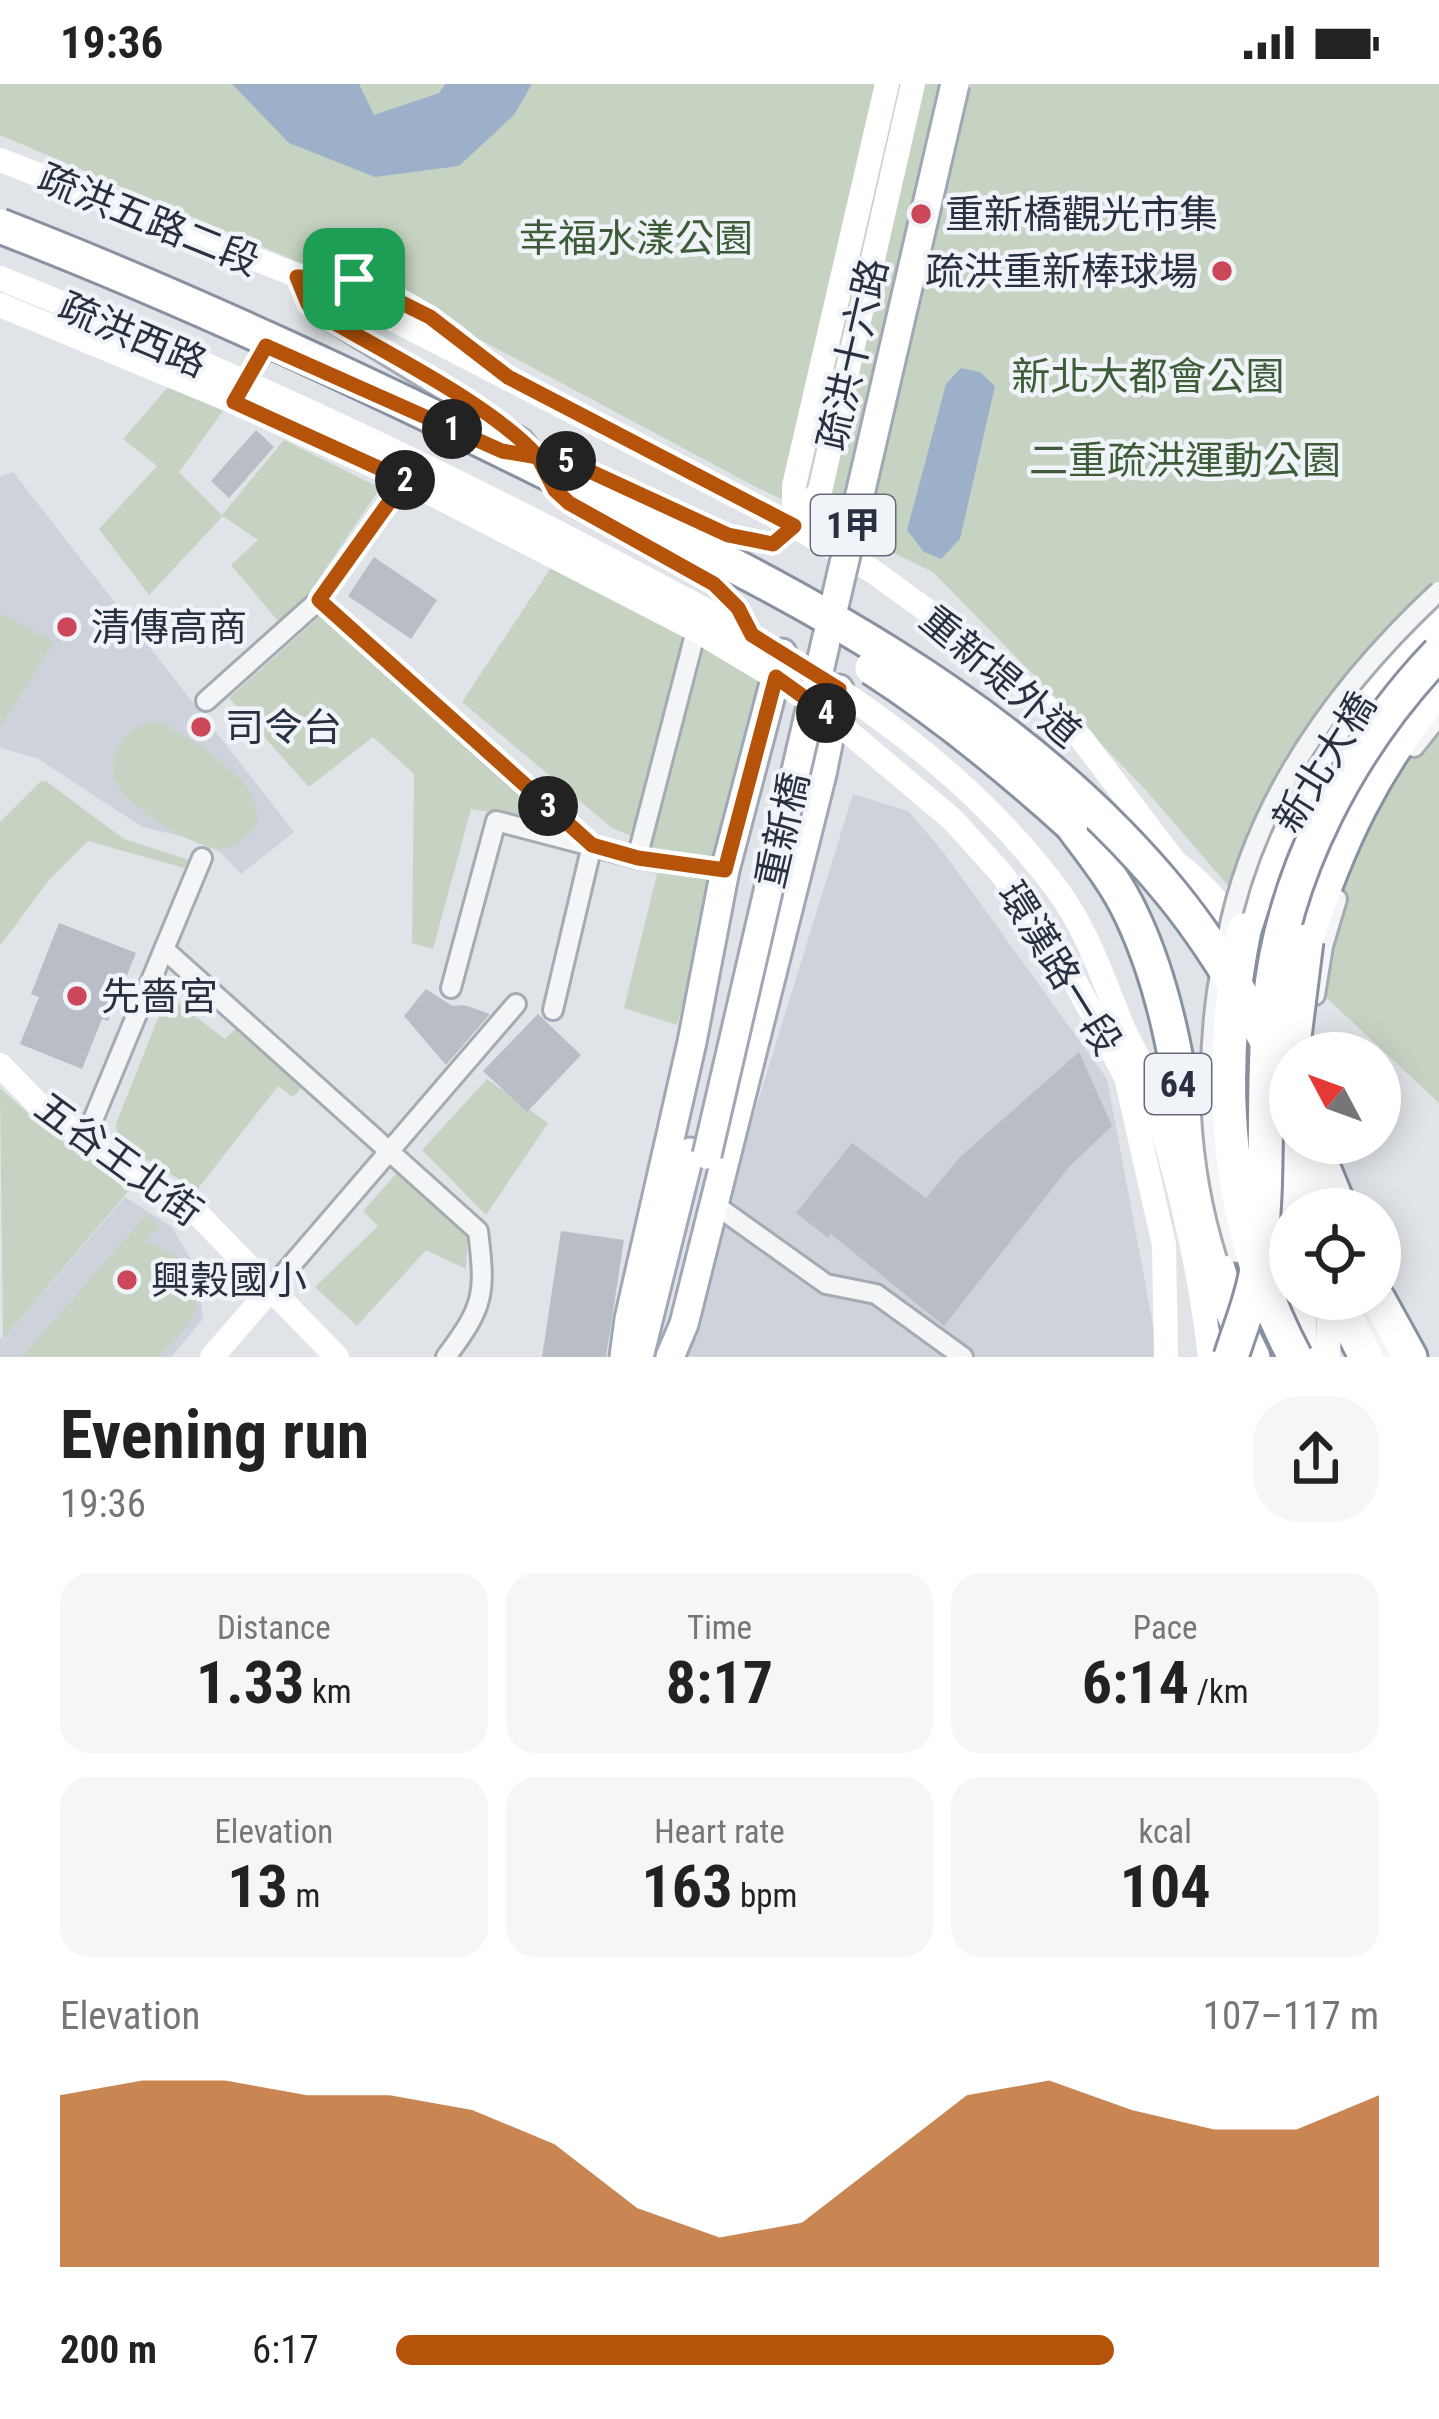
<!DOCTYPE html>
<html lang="en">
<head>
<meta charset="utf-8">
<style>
	body { margin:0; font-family:"Roboto Condensed","Noto Sans TC",sans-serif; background:#f6f6f6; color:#222; height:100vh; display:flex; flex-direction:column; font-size:45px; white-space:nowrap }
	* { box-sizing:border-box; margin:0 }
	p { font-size:39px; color:#767676 }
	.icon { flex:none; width:66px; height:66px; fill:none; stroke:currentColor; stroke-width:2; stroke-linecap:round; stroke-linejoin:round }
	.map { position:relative; height:1273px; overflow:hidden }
	.drawer { display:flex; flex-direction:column; background:#fff; flex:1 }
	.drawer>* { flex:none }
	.needle { width:78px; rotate:311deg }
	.fabs { position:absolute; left:1269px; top:948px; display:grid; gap:24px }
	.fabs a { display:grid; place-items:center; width:132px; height:132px; border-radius:50%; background:#fff; box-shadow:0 6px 30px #0003; font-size:60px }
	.pin { position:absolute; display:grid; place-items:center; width:102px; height:102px; color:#fff; margin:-51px; border-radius:24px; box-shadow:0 6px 18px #0006 }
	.km { position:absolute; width:60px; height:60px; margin:-30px; border-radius:50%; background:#222; color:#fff; font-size:33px; line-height:60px; text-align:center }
	.round { display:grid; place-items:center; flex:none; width:126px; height:126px; border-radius:48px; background:#f6f6f6 }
	.summary { display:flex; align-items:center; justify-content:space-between; height:204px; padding:0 60px }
	h1 { font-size:66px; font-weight:700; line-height:90px }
	.figures { display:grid; grid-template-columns:repeat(3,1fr); gap:18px; height:204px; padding:12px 60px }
	.figures div { display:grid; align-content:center; border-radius:30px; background:#f6f6f6; text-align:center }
	.figures b { font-size:60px; font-weight:700 }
	.figures small { font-size:33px; font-weight:400 }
	.figures p { font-size:33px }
	.chart { height:336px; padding:24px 60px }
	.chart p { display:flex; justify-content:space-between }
	.chart svg { width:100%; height:216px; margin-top:12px; fill:#b45309; opacity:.7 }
	ul { padding:0 60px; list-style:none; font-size:39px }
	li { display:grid; grid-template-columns:192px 144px 1fr; align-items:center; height:90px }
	li i { height:30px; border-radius:15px; background:#b45309 }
	.status { display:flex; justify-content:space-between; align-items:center; height:84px; padding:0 60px; background:#fff; direction:ltr }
	.status svg { height:33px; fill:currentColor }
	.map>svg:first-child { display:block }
	.built { fill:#ced3db }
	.green { fill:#c6d3c2 }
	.water { fill:#9cb1c9 }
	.building { fill:#b8bdc6 }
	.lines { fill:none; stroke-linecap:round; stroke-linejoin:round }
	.street-casing { stroke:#a5abb3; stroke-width:24 }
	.primary-casing { stroke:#a0a8b5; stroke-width:33 }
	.highway-casing { stroke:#8891a0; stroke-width:39 }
	.street { stroke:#f3f5f7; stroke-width:18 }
	.secondary { stroke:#fff; stroke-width:24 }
	.primary { stroke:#fff; stroke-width:27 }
	.highway { stroke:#fff; stroke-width:33 }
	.street-bridge-casing { stroke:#a5abb3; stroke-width:24; stroke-linecap:butt }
	.primary-bridge-casing { stroke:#a0a8b5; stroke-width:33; stroke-linecap:butt }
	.highway-bridge-casing { stroke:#8891a0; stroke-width:39; stroke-linecap:butt }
	.street-bridge { stroke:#f3f5f7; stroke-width:18 }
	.primary-bridge { stroke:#fff; stroke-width:27 }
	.highway-bridge { stroke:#fff; stroke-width:33 }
	.route-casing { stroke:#fff; stroke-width:24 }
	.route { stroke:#b45309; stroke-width:15 }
	.poi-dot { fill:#cc475a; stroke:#f0f3f7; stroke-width:4.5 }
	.labels { text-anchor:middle; stroke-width:9; stroke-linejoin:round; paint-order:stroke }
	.shield { fill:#f0f3f7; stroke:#656b77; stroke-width:3 }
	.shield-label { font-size:36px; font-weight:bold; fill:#293140 }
	.poi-label { font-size:39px; fill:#293140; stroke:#f0f3f7; text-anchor:start }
	.street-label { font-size:39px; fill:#293140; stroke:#f0f3f7 }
	.park-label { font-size:39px; fill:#3d5c37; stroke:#f0f3f7 }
</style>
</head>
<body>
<div class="status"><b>19:36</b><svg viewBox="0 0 49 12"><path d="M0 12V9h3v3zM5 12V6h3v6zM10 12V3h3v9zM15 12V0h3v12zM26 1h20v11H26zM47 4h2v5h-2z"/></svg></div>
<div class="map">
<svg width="1439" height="1273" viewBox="0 0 1439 1273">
	<rect width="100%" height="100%" fill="#e0e4e9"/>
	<g class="built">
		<polygon points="13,388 294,748 241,790 221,769 193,755 142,743 37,674 0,664 0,393"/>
		<polygon points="853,710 908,727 944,769 1107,995 1159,1273 679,1273"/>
		<polygon points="125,1113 172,1143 198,1188 203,1235 171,1273 0,1273 0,1254 3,1255"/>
	</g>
	<g class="green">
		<polygon points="0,0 1439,0 1439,1019 1315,903 1144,704 933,488 754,402 477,254 0,51"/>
		<polygon points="174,296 225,324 179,388 222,431 284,356 380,404 308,511 278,537 231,481 258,456 223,432 149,511 99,445 157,382 123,355"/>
		<polygon points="556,476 698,535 766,584 724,784 640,767 642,756 612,744 462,618"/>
		<polygon points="0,529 54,558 0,643"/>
		<polygon points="320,532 548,738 471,725 433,865 412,859 414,690 373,653 309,703 229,614"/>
		<path d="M161,637C195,661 263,692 257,741C249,750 240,760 228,764C203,772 129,723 118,702C110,686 112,672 121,658C132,643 144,639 161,637Z"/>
		<polygon points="46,697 124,755 189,776 184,784 88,757 49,796 0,862 0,738 40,698"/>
		<polygon points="659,782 718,794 677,941 624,924"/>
		<polygon points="167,911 225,955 236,944 301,1004 293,1013 278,1002 197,1106 117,1058 116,1040"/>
		<polygon points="487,995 548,1039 486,1131 422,1066"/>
		<polygon points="0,1004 49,1048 131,1104 3,1255"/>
		<polygon points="398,1088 468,1151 466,1185 426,1166 357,1242 315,1203 378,1142 363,1127"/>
		<path d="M146,1131L159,1141L144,1159C179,1163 212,1199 190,1236C182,1249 169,1261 159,1273H22Z"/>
	</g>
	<g class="water">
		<polygon points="232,0 359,0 374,31 439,9 445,0 532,0 514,31 459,82 375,93 289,59"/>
		<polygon points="961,284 980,288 995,302 960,455 941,475 924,468 907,446 946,300"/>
	</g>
	<g class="building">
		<polygon points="256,346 274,363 229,414 211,397"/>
		<polygon points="374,473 437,516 411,555 348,512"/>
		<polygon points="59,839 136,869 108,937 102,935 82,985 20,960 39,913 31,910"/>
		<polygon points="426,905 452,922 464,921 490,930 446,981 404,932"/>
		<polygon points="538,930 581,971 527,1028 483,987"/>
		<polygon points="1079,968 1112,1042 1069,1083 944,1242 831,1150 828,1154 796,1129 852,1059 926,1114 960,1073"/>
		<polygon points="561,1147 624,1156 606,1273 542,1273"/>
	</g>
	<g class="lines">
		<g class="street-casing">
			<g id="street">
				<path d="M297,193L308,220L321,231L523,355C541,376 550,401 569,419L714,500L738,524L752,551"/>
				<polyline points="239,309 266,263 280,269"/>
				<polyline points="532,372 559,373 728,451 773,460 794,442"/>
				<polyline points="319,516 588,758"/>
				<polyline points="206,617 319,516 405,396"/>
				<polyline points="1414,663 1439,632"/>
				<polyline points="637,774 699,535"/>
				<path d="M165,866L478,1147C486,1211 484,1222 446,1273"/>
				<polyline points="451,904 496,737 637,774 725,786"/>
				<polyline points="1315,911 1323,862 1337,815"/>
				<polyline points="553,926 592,761"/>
				<polyline points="85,1055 202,774"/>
				<polyline points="714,1120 826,1200 876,1210 963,1273"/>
				<polyline points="269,1207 516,920"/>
				<polyline points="1356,1215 1385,1273"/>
			</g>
		</g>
		<g class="primary-casing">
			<g id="primary">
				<polyline points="624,1273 629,1235 692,958 725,786 782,569"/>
				<polyline points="639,1273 690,1068"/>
				<polyline points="670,1273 684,1240 822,690 839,605"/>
			</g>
		</g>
		<g class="highway-casing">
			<g id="highway">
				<path d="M1071,740C1093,769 1117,799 1132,832C1198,971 1180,1135 1253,1273"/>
				<path d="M1244,846C1287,712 1335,627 1439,530"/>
				<path d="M1306,857C1337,760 1373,683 1439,604"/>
				<polyline points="1297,1059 1310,1125"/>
				<polyline points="1313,1059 1340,1125"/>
				<polyline points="1337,1215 1366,1273"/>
				<polyline points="1378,1215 1410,1273"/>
			</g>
		</g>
		<use href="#street" class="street"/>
		<g class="secondary">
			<path d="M0,76L340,208L794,442L871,486L983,567L1081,654L1175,778C1212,805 1256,862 1275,904"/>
			<path d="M0,194C196,273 388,360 576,458C752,549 935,642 1056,804C1086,844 1101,889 1119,934C1126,954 1139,971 1145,991C1176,1083 1199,1177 1210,1273"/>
			<path d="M324,194C376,196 423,227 463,258"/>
			<polyline points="0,221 234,318 405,396 696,546 776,594 833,635 952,735 1001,789 1065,879 1126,993 1164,1161 1166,1273"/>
			<polyline points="794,442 820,407 913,0"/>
			<polyline points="794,442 794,402 887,0"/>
			<polyline points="0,981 41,1023 114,1077 186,1118 337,1273"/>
			<polyline points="1278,1013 1292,1125"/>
			<polyline points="1303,1215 1305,1273"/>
			<polyline points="212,1273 269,1207"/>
			<polyline points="1328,1273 1330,1215"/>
		</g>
		<use href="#primary" class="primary"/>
		<use href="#highway" class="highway"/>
		<g class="street-bridge-casing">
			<g id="street-bridge">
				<path d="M1227,855C1253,717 1338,601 1439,507"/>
				<path d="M1221,883C1204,977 1208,1077 1237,1169"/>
			</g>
		</g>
		<g class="primary-bridge-casing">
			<polyline id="primary-bridge" points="707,1071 955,0"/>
		</g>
		<g class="highway-bridge-casing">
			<g id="highway-bridge">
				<path d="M0,142C183,213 362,297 538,384C766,496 1007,608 1172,810C1220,869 1257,935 1290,1003"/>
				<path d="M872,584C943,630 1008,683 1071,740"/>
				<path d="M1244,846C1215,991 1224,1140 1295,1273"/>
				<polyline points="1292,969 1306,857"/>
				<path d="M1231,1273C1240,1244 1253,1214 1257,1185C1271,1097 1261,1007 1270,919C1282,790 1350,662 1439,569"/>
			</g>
		</g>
		<use href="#street-bridge" class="street-bridge"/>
		<use href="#primary-bridge" class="primary-bridge"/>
		<use href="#highway-bridge" class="highway-bridge"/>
	</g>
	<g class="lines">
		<g class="route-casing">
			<path id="route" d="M354,195L297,193L308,220L321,231C384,268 492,321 538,373L502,367L266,262L234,318L405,396L319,516L592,761L638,774L725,786L776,593L833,634L839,605L752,551L738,524L714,500L569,419L555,406L538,373H559L728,451L773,460L794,442L508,293L430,233L354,195"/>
		</g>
		<use href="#route" class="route"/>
	</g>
	<g class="poi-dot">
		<circle cx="921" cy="130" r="12"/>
		<circle cx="1222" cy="187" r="12"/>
		<circle cx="67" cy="543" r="12"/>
		<circle cx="201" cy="643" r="12"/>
		<circle cx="77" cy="912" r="12"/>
		<circle cx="127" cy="1196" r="12"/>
	</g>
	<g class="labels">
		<g class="shield">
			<rect x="811" y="411" width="84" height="60" rx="9"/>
			<rect x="1145" y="970" width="66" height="60" rx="9"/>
		</g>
		<g class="shield-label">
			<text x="853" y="454">1甲</text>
			<text x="1178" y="1013">64</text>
		</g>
		<g class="poi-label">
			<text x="945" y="144">重新橋觀光市集</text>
			<text x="1198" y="201" text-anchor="end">疏洪重新棒球場</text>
			<text x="91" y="557">清傳高商</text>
			<text x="225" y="657">司令台</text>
			<text x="101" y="926">先嗇宮</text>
			<text x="151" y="1210">興穀國小</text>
		</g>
		<g class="street-label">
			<text transform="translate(149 135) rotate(22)" y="14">疏洪五路二段</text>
			<text transform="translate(133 250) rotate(23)" y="14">疏洪西路</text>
			<text transform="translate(852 270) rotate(-77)" y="14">疏洪十六路</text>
			<text transform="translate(1001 592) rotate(40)" y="14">重新堤外道</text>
			<text transform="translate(1324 678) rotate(-58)" y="14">新北大橋</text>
			<text transform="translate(782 746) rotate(-77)" y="14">重新橋</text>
			<text transform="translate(1060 884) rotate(58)" y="14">環漢路一段</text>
			<text transform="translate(119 1075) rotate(36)" y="14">五谷王北街</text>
		</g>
		<g class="park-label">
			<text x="636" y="168">幸福水漾公園</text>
			<text x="1148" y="306">新北大都會公園</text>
			<text x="1185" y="390">二重疏洪運動公園</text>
		</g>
	</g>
</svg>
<div class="fabs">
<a><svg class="needle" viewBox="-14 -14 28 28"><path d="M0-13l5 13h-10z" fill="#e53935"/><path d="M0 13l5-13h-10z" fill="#767676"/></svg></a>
<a><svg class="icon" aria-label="locate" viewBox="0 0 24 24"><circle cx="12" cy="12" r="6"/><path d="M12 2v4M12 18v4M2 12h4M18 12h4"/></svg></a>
</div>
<div class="pin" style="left:354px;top:195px;background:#1e9e55"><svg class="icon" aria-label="arrive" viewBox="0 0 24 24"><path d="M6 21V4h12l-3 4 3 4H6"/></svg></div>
<b class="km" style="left:452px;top:345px">1</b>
<b class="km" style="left:405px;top:396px">2</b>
<b class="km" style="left:548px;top:722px">3</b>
<b class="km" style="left:826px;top:629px">4</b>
<b class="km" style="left:566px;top:377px">5</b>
</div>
<section class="drawer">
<div class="summary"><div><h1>Evening run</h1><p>19:36</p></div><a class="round"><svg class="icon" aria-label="share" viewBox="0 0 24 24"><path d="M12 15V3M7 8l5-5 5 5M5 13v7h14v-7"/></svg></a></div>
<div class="figures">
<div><p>Distance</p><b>1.33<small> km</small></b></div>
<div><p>Time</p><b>8:17</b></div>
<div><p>Pace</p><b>6:14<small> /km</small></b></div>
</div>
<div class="figures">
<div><p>Elevation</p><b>13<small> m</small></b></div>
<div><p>Heart rate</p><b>163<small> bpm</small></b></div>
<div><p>kcal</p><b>104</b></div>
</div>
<div class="chart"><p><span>Elevation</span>107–117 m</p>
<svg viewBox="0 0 160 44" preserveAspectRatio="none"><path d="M0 44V9L10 6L20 6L30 9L40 9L50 12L60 19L70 32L80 38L90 35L100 22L110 9L120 6L130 12L140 16L150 16L160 9V44z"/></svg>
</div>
<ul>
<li><b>200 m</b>6:17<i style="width:73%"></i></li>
</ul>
</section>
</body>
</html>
